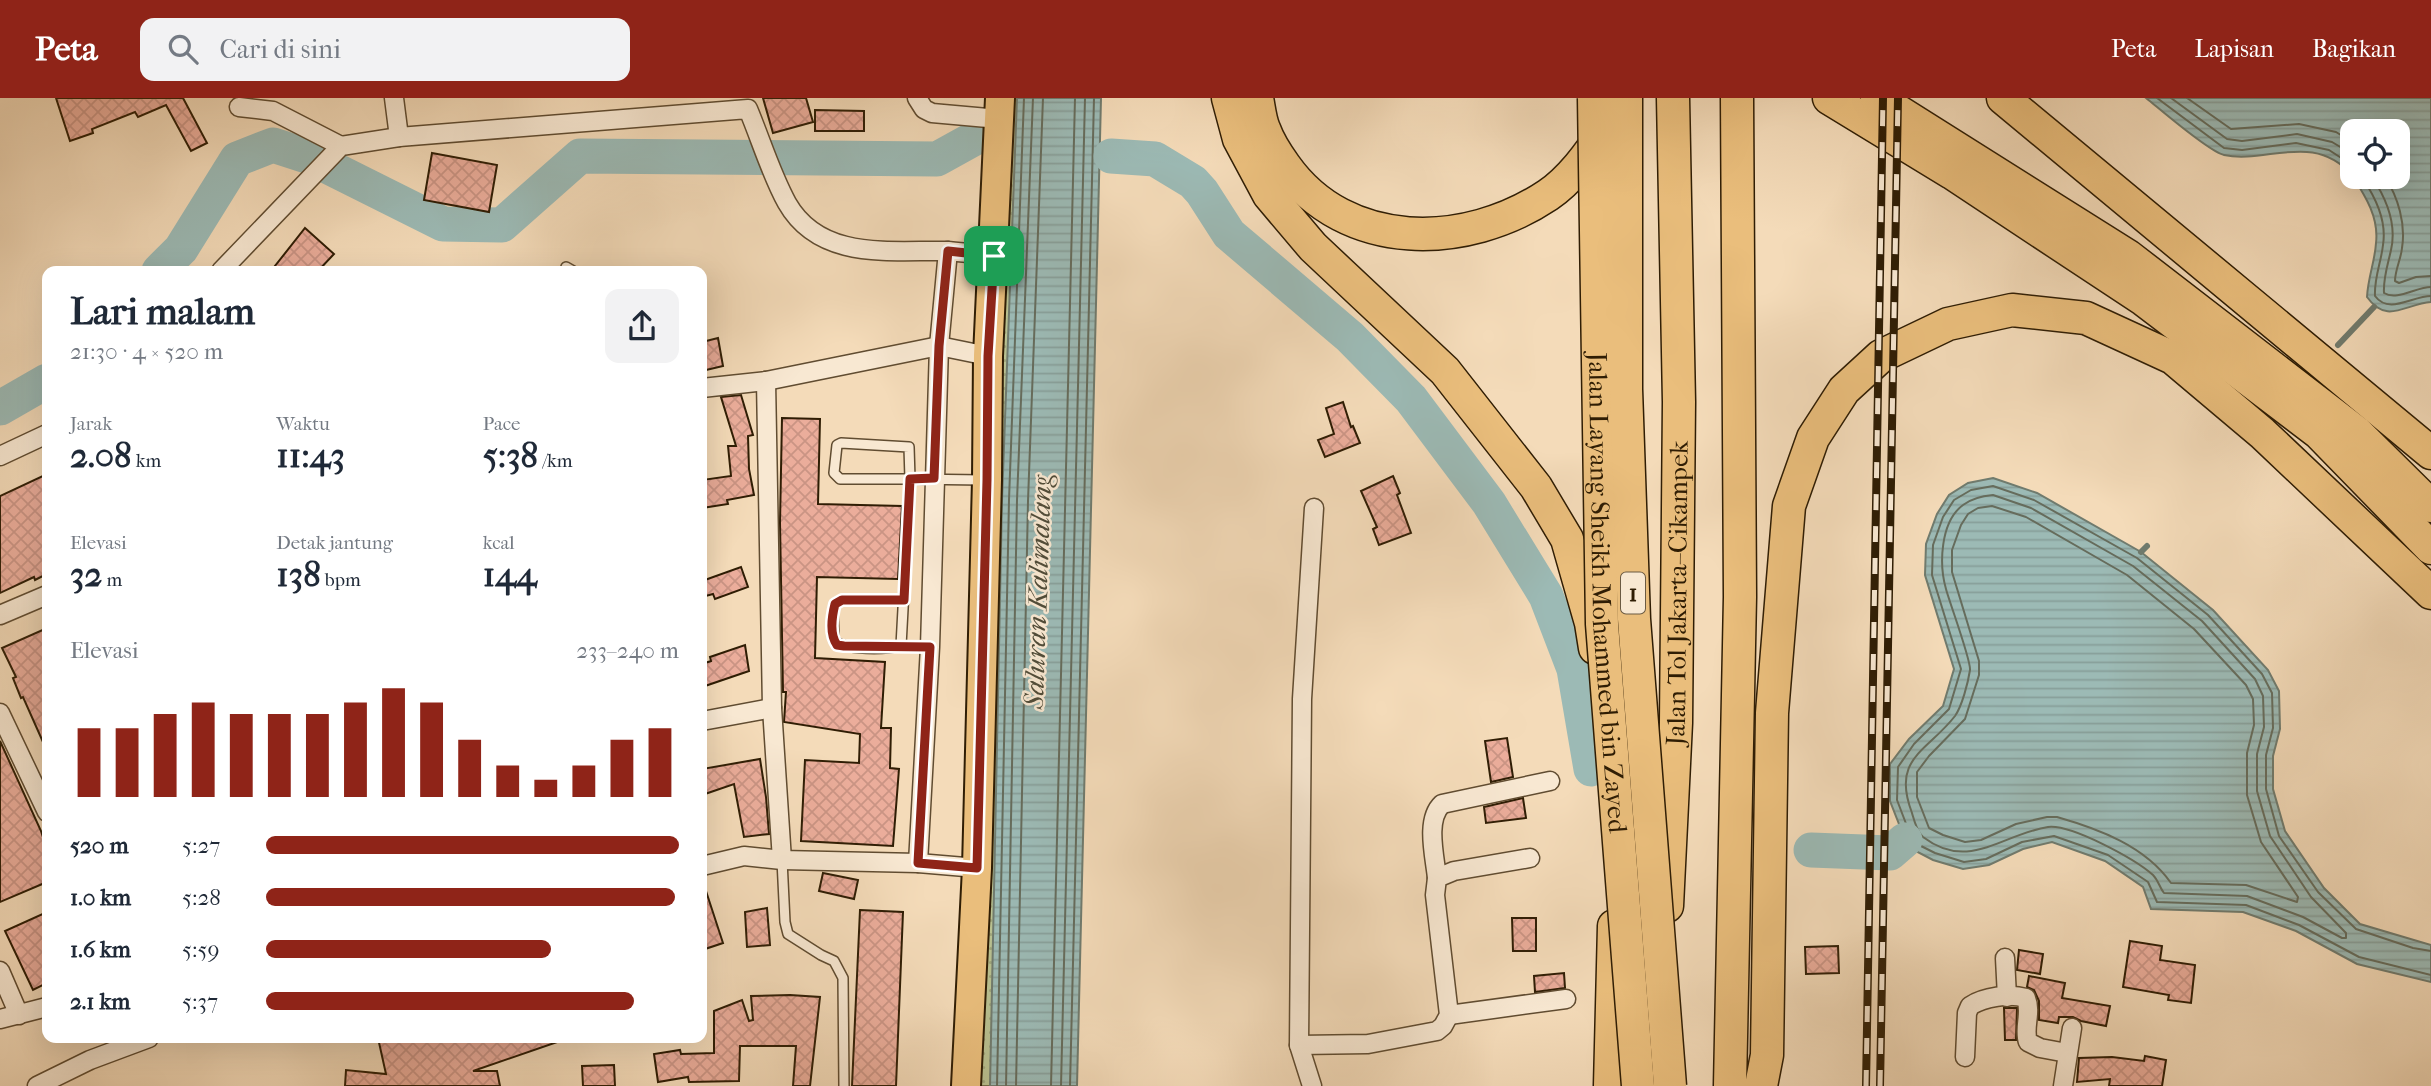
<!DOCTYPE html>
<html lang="id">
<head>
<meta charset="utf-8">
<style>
	body { margin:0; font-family:"IM FELL French Canon",serif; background:#f2f2f3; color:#1f2937; height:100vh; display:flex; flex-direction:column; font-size:26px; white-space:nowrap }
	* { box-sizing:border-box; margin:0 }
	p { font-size:23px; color:#747a83 }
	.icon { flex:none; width:38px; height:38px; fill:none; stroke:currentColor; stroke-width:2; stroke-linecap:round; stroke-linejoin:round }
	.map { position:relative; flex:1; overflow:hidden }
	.side { position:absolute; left:42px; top:168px; width:665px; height:777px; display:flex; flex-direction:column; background:#fff; border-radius:14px; box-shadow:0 7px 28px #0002 }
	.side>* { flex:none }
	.fabs { position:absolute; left:2340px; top:21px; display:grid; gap:14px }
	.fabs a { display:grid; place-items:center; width:70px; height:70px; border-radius:14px; background:#fff; box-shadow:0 7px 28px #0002; font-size:35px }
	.pin { position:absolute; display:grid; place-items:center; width:60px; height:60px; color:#fff; margin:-30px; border-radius:14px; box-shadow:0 4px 10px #0006 }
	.round { display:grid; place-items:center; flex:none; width:74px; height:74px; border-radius:14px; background:#f2f2f3 }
	.summary { display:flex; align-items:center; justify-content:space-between; height:119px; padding:0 28px }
	h1 { font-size:38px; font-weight:700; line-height:52px }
	.metrics { display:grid; grid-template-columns:repeat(3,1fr); gap:10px; height:119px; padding:7px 28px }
	.metrics div { display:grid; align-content:center }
	.metrics b { font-size:35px; font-weight:700 }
	.metrics small { font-size:19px; font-weight:400 }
	.metrics p { font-size:19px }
	.chart { height:196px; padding:14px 28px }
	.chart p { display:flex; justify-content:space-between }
	.chart svg { width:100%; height:126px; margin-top:7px; stroke:#8f2418; stroke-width:6 }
	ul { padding:0 28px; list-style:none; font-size:23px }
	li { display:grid; grid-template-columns:112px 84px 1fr; align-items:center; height:52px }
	li i { height:18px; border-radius:9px; background:#8f2418 }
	header { display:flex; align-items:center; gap:42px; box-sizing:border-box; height:98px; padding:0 35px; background:#8f2418; color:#fff }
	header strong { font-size:33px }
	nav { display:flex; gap:38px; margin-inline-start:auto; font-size:24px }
	.search { width:490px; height:63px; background:#f2f2f3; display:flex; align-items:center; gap:18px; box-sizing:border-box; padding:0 24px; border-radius:14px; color:#747a83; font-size:26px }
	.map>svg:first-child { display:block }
	.grass { fill:url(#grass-dots); stroke:#746f4a; stroke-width:2 }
	.water { fill:url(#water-rules); stroke:#707b6e; stroke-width:2 }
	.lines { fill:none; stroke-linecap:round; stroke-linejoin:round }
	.shore { stroke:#666c5c; stroke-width:2 }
	.stream { stroke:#707b6e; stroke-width:6 }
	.river { stroke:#9cbab5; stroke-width:35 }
	.building { fill:url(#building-cross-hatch); stroke:#2f1d04; stroke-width:2 }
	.service-casing { stroke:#604c31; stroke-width:12 }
	.minor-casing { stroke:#604c31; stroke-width:21 }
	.primary-casing { stroke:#2f1d04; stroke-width:32 }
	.motorway-casing { stroke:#2f1d04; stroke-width:35 }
	.service { stroke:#f8e8d2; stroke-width:9 }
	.minor { stroke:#f8e8d2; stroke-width:18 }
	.primary { stroke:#eabe7c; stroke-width:28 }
	.motorway { stroke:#eabe7c; stroke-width:32 }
	.rail-casing { stroke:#2f1d04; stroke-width:8 }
	.rail { stroke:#f8e8d2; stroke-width:5; stroke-dasharray:16; stroke-linecap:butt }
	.motorway-bridge-casing { stroke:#2f1d04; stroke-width:35; stroke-linecap:butt }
	.motorway-bridge { stroke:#eabe7c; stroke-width:32 }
	.route-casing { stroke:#fff; stroke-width:14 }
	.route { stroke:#8f2418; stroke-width:9 }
	.labels { text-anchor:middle; stroke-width:5; stroke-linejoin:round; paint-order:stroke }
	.shield { fill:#f8e8d2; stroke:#6b5a42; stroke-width:2 }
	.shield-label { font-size:24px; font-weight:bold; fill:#2f1d04 }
	.street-label { font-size:26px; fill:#2f1d04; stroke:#f8e8d2 }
	.water-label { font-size:28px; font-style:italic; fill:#504c39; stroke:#f8e8d2 }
</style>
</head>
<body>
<header>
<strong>Peta</strong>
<div class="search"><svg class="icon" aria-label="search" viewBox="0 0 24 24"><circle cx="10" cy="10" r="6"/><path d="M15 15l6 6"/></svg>Cari di sini</div>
<nav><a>Peta</a><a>Lapisan</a><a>Bagikan</a></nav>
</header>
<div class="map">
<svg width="2431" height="988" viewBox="0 0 2431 988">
	<defs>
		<pattern id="grass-dots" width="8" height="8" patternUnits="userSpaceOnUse" patternTransform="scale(1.75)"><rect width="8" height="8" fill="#b9c191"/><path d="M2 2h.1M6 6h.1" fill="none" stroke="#9fa57b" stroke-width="1.8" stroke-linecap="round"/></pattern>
		<pattern id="water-rules" width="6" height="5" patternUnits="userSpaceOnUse" patternTransform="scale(1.75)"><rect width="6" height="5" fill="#9cbab5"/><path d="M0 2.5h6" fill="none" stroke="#879f9a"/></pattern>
		<pattern id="building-cross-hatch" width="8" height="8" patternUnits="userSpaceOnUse" patternTransform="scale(1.75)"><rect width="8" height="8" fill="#ebad9b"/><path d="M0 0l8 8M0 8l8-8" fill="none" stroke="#ca9484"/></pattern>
	</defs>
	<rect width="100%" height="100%" fill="#f4dbb9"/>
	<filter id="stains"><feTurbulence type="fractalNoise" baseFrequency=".00286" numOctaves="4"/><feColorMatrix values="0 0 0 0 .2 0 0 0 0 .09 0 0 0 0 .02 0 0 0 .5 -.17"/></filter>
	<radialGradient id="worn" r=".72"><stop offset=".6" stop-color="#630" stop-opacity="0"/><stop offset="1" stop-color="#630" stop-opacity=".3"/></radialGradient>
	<polygon class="grass" points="1000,0 1019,0 991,988 966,988"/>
	<g class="water">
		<polygon points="1017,0 1101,0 1077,988 990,988 1002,402"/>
		<path d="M2146,0H2431V204C2405,206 2387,227 2367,199C2368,179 2375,163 2376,145C2379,120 2366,99 2353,79H2398V33H2352V77C2313,33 2267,66 2224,57C2209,54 2161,12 2146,0Z"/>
		<polygon points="1993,380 2037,395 2141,454 2213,512 2268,572 2279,593 2280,631 2273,658 2273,691 2285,733 2324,790 2360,826 2431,847 2431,884 2357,866 2296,833 2243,814 2151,811 2143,789 2105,763 2052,744 2023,751 1989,767 1963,771 1933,762 1908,749 1890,703 1890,666 1909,641 1943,608 1954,571 1925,477 1926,446 1937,416 1949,397 1968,385"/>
	</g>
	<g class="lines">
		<g class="shore">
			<polyline points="2157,0 2224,50 2242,52 2296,45 2329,52 2352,67"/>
			<polyline points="2171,0 2227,41 2242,43 2297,36 2332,44 2352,56"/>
			<polyline points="2187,0 2231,31 2299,26 2336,34 2352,44"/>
			<path d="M2362,79C2375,99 2387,122 2383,147C2381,165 2374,180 2375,198C2389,217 2412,198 2431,198"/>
			<path d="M2372,79C2386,100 2397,126 2391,152C2388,166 2383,180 2384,195C2397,203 2416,189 2431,189"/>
			<path d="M2385,79C2398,99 2406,126 2402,150C2401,161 2395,172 2395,183L2399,185L2416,179L2431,178"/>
			<path d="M1993,397L2031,410L2133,468L2202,523L2255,581L2263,598L2264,629L2257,656V693L2270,738L2311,799L2346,835V840H2342L2303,819L2247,798L2164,795C2160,790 2158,782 2153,777C2135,761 2071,726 2048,729C2002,736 1969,774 1923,739C1917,734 1914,722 1912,715C1891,660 1927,654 1955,618C1962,608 1968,585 1970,572C1971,562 1950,506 1946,491C1939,467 1940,424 1963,407C1972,400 1982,398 1993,397Z"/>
			<path d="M1992,408L2026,419L2127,477L2194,531L2246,587L2253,601L2254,627L2247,655V697L2261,744L2298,799L2297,804L2246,787L2171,785C2145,748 2099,731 2057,719H2047L2016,726L1981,742L1965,744L1943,737L1929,730L1917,699V674L1929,658L1965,621L1979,577V563L1952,474V452L1961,427L1968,416L1978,410Z"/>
			<polyline points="2431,853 2413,850 2356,831 2318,794 2279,738 2266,691 2266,657 2273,630 2272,595 2262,576 2208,517 2137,460 2034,402 1993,388 1971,392 1954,402 1943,419 1933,447 1932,477 1961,571 1949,611 1914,646 1898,669 1897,702 1913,744 1935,755 1964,764 1986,761 2022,744 2054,738 2108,757 2148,784 2157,804 2246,807 2299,827 2359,859 2431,877"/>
			<polyline points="997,988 1009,402 1024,0"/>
			<polyline points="1006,988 1017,402 1033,0"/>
			<polyline points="1016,988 1028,403 1043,0"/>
			<polyline points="1051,988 1075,0"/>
			<polyline points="1061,988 1085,0"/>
			<polyline points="1070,988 1094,0"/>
		</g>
		<g class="stream">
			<polyline points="2338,247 2374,209"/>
			<polyline points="2141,454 2147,448"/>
		</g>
		<g class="river">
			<polyline points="1111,58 1155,61 1193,84 1202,94 1229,136 1350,239 1411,301 1489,405 1546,498 1574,571 1591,671"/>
			<polyline points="159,173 181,151 237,61 273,47 307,58 443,126 502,127 580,58 937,61 975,40"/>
			<polyline points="0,310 47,283"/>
			<polyline points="1811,752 1890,755 1905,742"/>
		</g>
	</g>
	<g class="building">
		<polygon points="56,0 183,0 207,45 191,53 166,7 138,19 135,14 92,31 93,35 70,43"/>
		<polygon points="763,0 806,0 813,24 773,35"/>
		<polygon points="815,12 864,13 864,33 815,33"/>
		<polygon points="432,55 497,67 489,114 424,102"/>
		<polygon points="305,130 334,156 318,173 271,173"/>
		<polygon points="718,240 723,268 702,273 702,244"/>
		<polygon points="741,297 753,337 748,338 749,371 754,397 727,402 728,406 702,410 702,382 731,378 728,348 736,348 721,299"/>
		<polygon points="1343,304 1351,329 1353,328 1360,345 1325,359 1318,342 1334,336 1326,310"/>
		<polygon points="782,320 820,321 818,406 902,408 898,481 817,479 815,560 885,564 881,630 891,630 890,670 899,671 893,748 801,743 805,662 859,665 860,636 784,624 786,594 783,594 780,425"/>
		<polygon points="47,376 47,476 35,482 34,479 0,495 0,398"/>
		<polygon points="1393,378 1400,395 1397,397 1411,435 1379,447 1373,431 1377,429 1361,393"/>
		<polygon points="741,469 748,489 715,501 713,496 702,499 702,483"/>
		<polygon points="47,530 47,653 23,599 21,600 13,580 16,579 2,550"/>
		<polygon points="745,547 749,573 702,589 702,566 711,563 710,559"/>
		<polygon points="1507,640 1513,679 1491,684 1485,643"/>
		<polygon points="0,643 41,733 47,752 47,784 0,804"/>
		<polygon points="760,661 766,699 769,736 744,739 734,686 702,697 702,671"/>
		<polygon points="1523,700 1526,720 1486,725 1484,709"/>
		<polygon points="823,775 858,782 854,801 819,793"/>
		<polygon points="705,790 723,845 702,852 702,791"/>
		<polygon points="767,810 770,847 747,849 745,814"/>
		<polygon points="860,812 903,814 896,988 852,988"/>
		<polygon points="47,814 47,885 33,892 5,833"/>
		<polygon points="1512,820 1536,820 1536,853 1513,853"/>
		<polygon points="2130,843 2162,848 2160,862 2195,867 2191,905 2168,902 2169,897 2123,889"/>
		<polygon points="1838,848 1839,875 1806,876 1805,849"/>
		<polygon points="2019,852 2043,856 2040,876 2017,872"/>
		<polygon points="1564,875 1565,890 1535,894 1534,878"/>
		<polygon points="2029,878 2065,885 2062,900 2110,908 2106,928 2081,923 2073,919 2059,919 2058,925 2039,922 2039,903 2034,892 2027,889"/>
		<polygon points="790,897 820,899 810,988 793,988 796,948 740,948 739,983 689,984 688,979 658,984 654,956 680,952 681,956 714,955 714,913 742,902 749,923 753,922 751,898"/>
		<polygon points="2004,910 2017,910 2016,942 2005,942"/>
		<polygon points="378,940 563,940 563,942 473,973 497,973 500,988 345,988 346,972 386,976"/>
		<polygon points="2145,958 2166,962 2162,988 2109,988 2110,981 2077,984 2079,960 2112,959 2144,963"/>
		<polygon points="614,967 615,988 583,988 582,968"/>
	</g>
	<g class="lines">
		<g class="service-casing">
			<g id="service">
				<polyline points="566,169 573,173"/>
				<path d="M904,502H842L835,506L833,513L834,542C844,553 887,551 901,548L910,381L909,349L841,345L837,347L834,375L840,381H910L983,382"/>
				<polyline points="901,548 930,549"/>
				<polyline points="782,762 785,824 788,836 821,857 834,863 843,880 844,988"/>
			</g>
		</g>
		<g class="minor-casing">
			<g id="minor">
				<polyline points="394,0 399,39"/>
				<polyline points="917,0 924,11 932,15 999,21"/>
				<polyline points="239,9 273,13 341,48"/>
				<path d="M221,173L341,48L399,39L748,11C761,42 771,76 787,105C820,163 890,152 946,153C962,154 978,156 994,158"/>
				<polyline points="766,283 772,610"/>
				<polyline points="702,290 766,283 939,248 988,258"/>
				<polyline points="0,358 47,336"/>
				<polyline points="0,517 47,497"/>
				<polyline points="0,615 47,714"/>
				<polyline points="702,623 772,610 782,762"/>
				<polyline points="918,765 930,549 939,248 948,153"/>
				<polyline points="702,768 744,758 782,762 918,765 977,770"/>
				<path d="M1437,780C1435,759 1425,722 1442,706L1550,683"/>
				<polyline points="2005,860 2007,899"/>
				<polyline points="0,873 19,917"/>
				<polyline points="1449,917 1566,901"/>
				<polyline points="0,921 47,909"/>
				<polyline points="1299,947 1368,946 1437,933 1443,928 1449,917 1435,797 1437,780 1454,773 1530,760"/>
				<path d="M1965,959L1967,915L1970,908C1984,899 2009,895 2026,900C2032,915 2023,930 2028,944L2040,950L2067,955"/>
				<polyline points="37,988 90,962 149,940"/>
				<polyline points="1312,988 1299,947 1302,601 1314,410"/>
				<polyline points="2063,988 2072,930"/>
			</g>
		</g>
		<g class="primary-casing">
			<polyline id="primary" points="966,988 977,770 987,382 988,258 1000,0"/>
		</g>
		<g class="motorway-casing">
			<g id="motorway">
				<polyline points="1228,0 1239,41 1269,97 1313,149 1445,273 1536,389 1567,441 1591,525 1595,550"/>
				<path d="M1257,0C1259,10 1260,22 1264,31C1269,45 1277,57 1285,68C1346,154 1466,152 1548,97C1569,83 1591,55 1604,33"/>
				<polyline points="1829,0 1952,75 2144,202 2319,335 2431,450"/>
				<polyline points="1877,0 2128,158 2356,334 2431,408"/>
				<polyline points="2003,0 2431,355"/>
				<path id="s1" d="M1667,808L1676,625L1679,304L1673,0"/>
				<polyline points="1610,988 1614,828"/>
				<polyline points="1730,988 1740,499 1737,0"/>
				<polyline points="1761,988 1767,957 1772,615 1789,408 1813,340 1844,292 1881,258 1948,226 2012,212 2086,220 2173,260 2262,335 2431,495"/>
			</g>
		</g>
		<use href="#service" class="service"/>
		<use href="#minor" class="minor"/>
		<use href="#primary" class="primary"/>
		<use href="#motorway" class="motorway"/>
		<g class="rail-casing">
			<g id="rail">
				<polyline points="1866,988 1883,0"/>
				<polyline points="1880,988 1898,0"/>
			</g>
		</g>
		<use href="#rail" class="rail"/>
		<g class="motorway-bridge-casing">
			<g id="motorway-bridge">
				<path id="s2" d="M1594,0L1602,526L1638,988"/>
				<polyline points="1626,0 1626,291 1634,521 1670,988"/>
			</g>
		</g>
		<use href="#motorway-bridge" class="motorway-bridge"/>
	</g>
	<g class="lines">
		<g class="route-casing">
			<path id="route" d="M948,153L994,158L988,258L987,382L977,770L918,765L930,549L844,548L837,547C829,536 832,518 835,506L842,502H904L910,381L934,380L939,248Z"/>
		</g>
		<use href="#route" class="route"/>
	</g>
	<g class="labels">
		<rect class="shield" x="1621" y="474.5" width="24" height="41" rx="5"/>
		<g class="shield-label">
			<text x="1633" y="503">1</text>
		</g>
		<g class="street-label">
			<text dy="9" stroke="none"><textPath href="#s2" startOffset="495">Jalan Layang Sheikh Mohammed bin Zayed</textPath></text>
			<text dy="9" stroke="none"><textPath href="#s1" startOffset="313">Jalan Tol Jakarta–Cikampek</textPath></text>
		</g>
		<g class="water-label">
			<text transform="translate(1037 494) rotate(-88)" y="10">Saluran Kalimalang</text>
		</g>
	</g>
	<rect width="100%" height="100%" filter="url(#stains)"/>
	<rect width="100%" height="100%" fill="url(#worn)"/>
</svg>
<div class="fabs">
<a><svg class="icon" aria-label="locate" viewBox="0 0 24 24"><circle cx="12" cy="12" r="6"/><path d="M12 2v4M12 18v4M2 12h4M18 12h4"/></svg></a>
</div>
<div class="pin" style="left:994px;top:158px;background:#1e9e55"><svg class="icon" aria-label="arrive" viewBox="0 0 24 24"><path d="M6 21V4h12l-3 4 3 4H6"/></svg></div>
<section class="side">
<div class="summary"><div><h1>Lari malam</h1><p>21:30 · 4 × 520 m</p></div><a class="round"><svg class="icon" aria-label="share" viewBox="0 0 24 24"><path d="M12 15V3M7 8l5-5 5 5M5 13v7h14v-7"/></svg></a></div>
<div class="metrics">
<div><p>Jarak</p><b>2.08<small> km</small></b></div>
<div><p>Waktu</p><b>11:43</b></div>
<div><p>Pace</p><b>5:38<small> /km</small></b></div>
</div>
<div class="metrics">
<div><p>Elevasi</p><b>32<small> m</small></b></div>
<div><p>Detak jantung</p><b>138<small> bpm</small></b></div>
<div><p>kcal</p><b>144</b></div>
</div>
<div class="chart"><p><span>Elevasi</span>233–240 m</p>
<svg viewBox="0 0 160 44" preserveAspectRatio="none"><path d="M5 44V20M15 44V20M25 44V15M35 44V11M45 44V15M55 44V15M65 44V15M75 44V11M85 44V6M95 44V11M105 44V24M115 44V33M125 44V38M135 44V33M145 44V24M155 44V20"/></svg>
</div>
<ul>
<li><b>520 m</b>5:27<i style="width:100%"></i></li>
<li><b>1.0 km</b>5:28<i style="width:99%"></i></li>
<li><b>1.6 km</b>5:59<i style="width:69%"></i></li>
<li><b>2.1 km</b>5:37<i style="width:89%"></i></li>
</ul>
</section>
</div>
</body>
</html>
